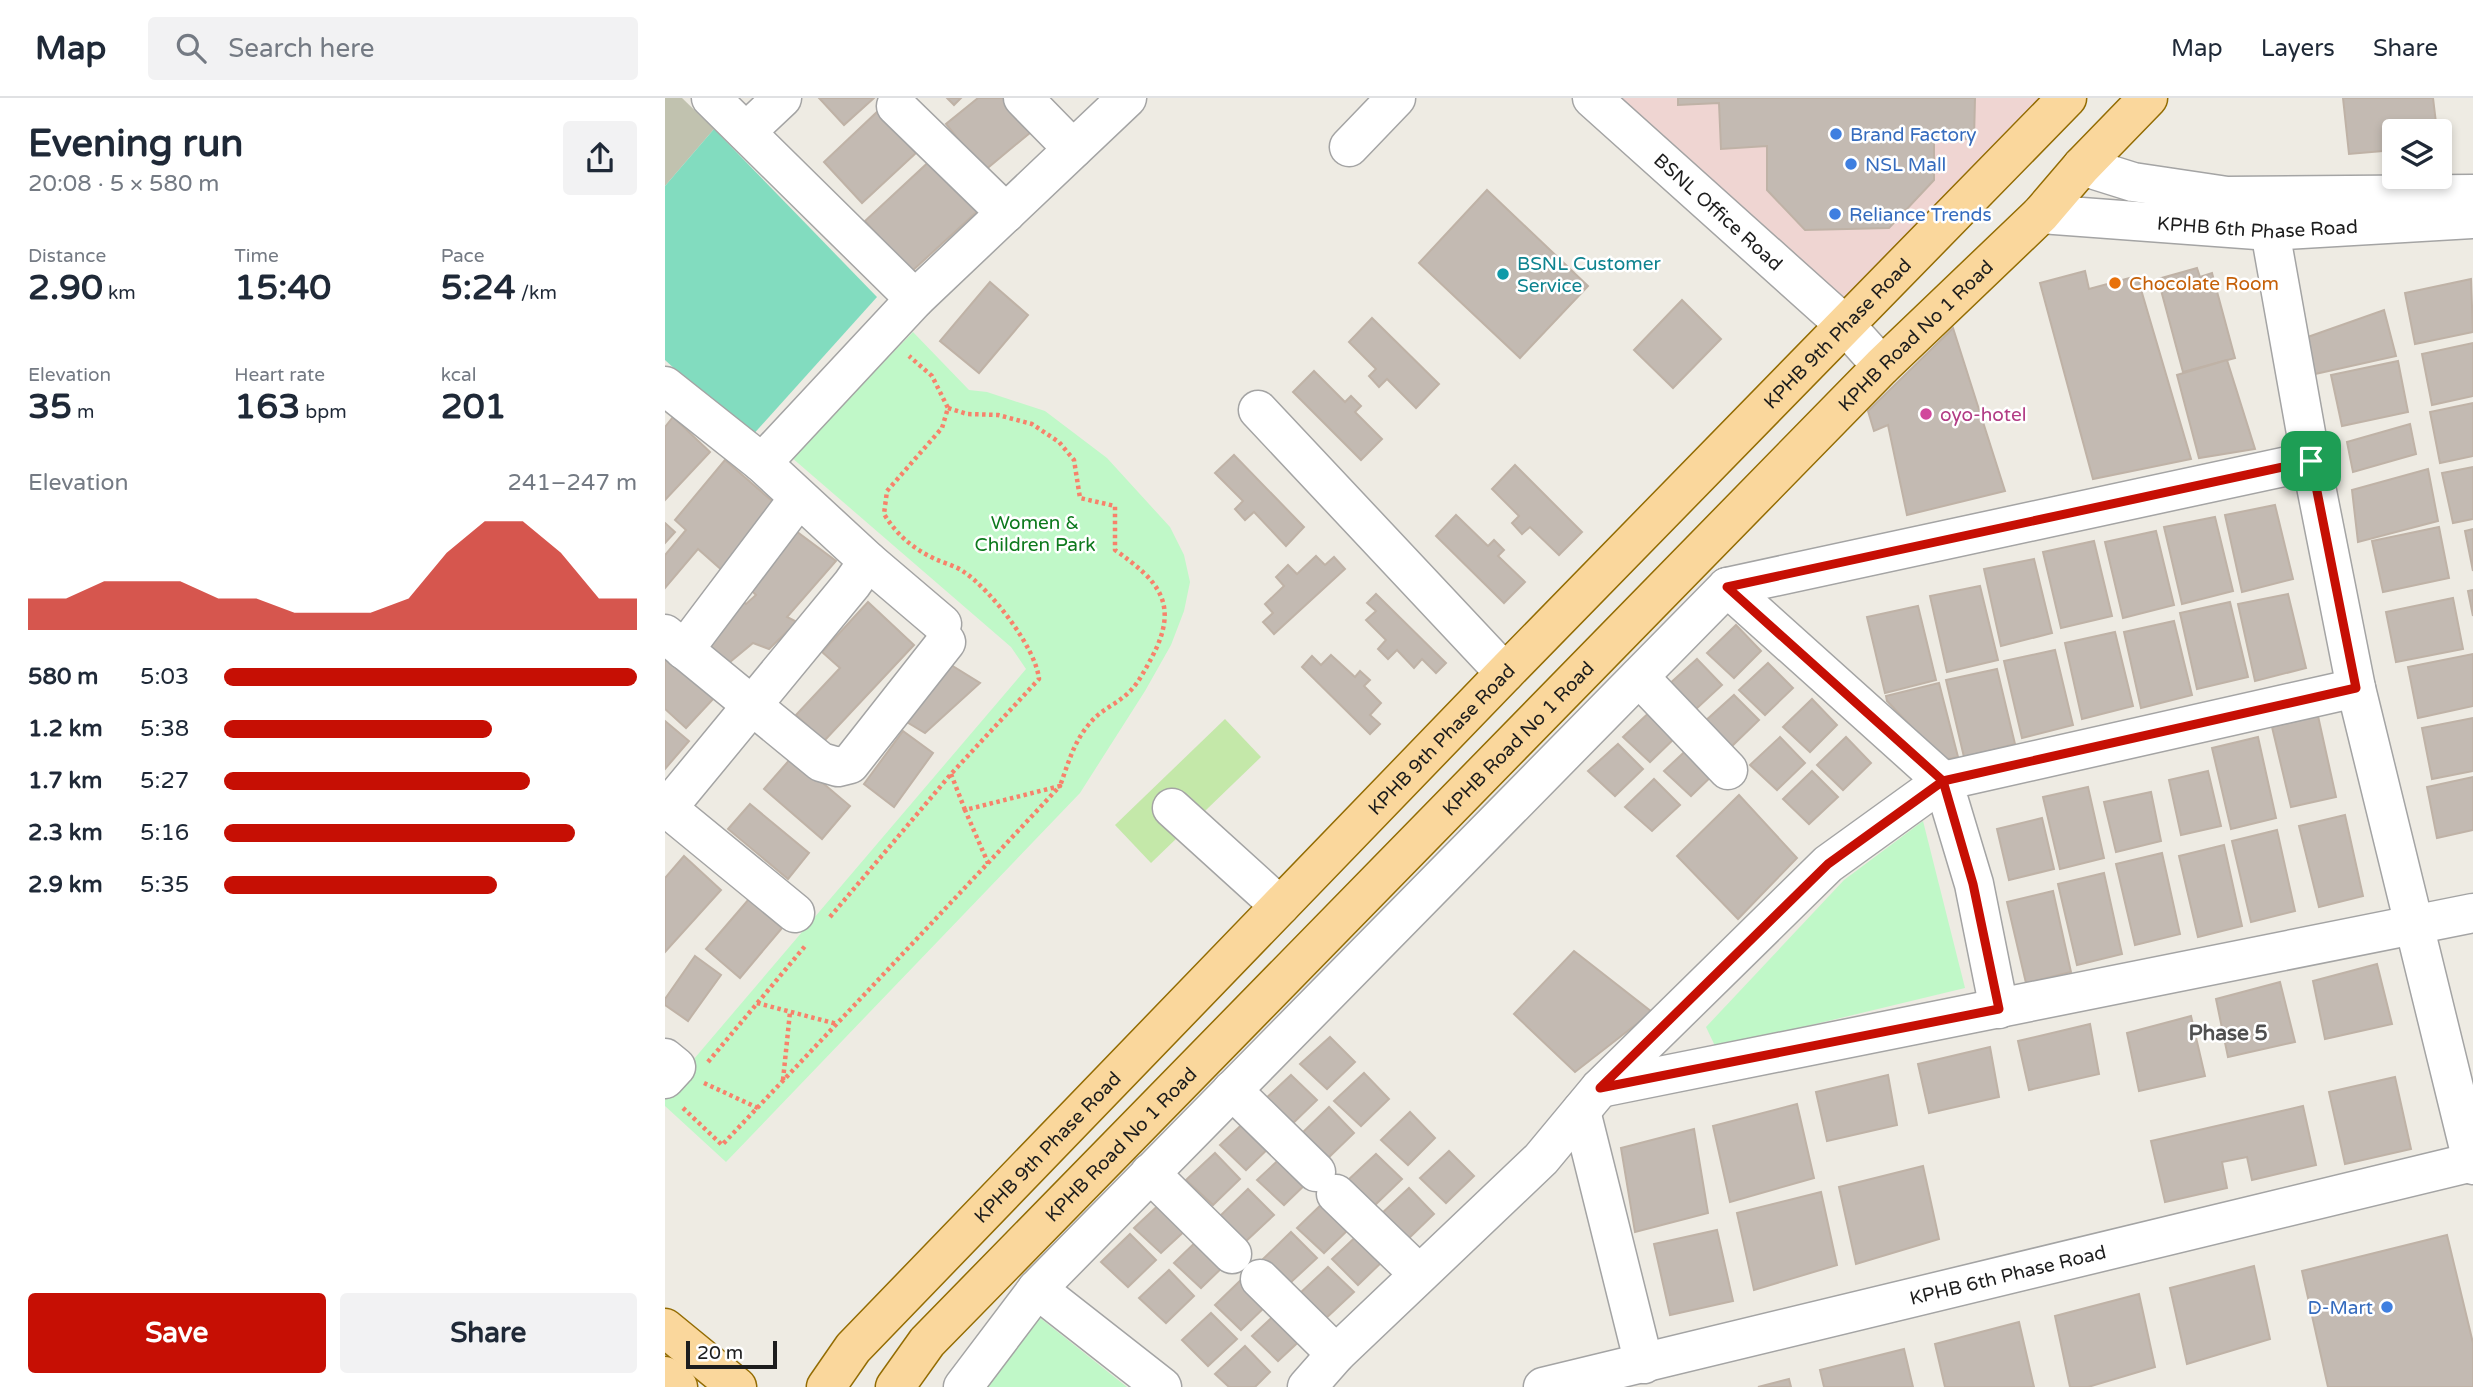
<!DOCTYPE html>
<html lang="en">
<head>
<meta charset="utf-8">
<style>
	body { margin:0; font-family:"Varela Round",sans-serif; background:#f2f2f3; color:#1f2937; height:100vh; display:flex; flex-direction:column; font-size:26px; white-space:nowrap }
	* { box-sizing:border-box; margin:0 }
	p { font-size:23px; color:#747a83 }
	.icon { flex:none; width:38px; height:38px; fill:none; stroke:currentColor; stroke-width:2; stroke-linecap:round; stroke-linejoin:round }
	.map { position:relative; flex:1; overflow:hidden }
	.drawer { display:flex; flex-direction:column; background:#fff; width:665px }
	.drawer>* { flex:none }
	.fabs { position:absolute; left:1717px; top:21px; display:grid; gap:14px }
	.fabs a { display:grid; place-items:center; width:70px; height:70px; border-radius:7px; background:#fff; box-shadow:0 4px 10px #0003; font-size:35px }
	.scale { position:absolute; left:21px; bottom:18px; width:91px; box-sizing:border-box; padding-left:7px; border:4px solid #1d1d1d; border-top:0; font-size:19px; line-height:24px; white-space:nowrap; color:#1d1d1d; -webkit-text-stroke:5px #fff; paint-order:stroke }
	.pin { position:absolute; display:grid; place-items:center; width:60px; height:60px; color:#fff; margin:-30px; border-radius:14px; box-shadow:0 4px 10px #0006 }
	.round { display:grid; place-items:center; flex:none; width:74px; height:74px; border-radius:7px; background:#f2f2f3 }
	.headline { display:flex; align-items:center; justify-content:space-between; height:119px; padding:0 28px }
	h1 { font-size:38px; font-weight:700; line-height:52px }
	.metrics { display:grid; grid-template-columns:repeat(3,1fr); gap:10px; height:119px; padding:7px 28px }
	.metrics div { display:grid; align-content:center }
	.metrics b { font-size:35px; font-weight:700 }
	.metrics small { font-size:19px; font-weight:400 }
	.metrics p { font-size:19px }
	.chart { height:196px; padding:14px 28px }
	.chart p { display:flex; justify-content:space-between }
	.chart svg { width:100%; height:126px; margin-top:7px; fill:#c60f04; opacity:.7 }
	.button { display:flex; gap:14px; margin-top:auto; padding:14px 28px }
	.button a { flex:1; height:80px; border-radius:7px; background:#c60f04; color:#fff; font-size:28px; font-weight:700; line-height:80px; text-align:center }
	.button a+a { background:#f2f2f3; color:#1f2937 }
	ul { padding:0 28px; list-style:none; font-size:23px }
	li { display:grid; grid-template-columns:112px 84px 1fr; align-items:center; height:52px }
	li i { height:18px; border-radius:9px; background:#c60f04 }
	header { display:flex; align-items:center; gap:42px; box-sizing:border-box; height:98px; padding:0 35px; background:#fff; border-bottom:2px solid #e0e1e3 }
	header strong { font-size:33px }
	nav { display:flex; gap:38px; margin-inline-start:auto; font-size:24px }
	.search { width:490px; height:63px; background:#f2f2f3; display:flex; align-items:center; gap:18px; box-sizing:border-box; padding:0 24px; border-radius:7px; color:#747a83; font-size:26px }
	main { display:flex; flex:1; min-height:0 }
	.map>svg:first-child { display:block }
	.commercial { fill:#efd5d2 }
	.construction { fill:#c1c2af }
	.grass { fill:#c4e8a9 }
	.park { fill:#c0f8c8 }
	.pitch { fill:#82dcbf }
	.building { fill:#c3bab2; stroke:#bfb2a6; stroke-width:2 }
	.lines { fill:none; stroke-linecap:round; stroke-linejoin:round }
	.minor-casing { stroke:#a4a4a4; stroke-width:41 }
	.major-casing { stroke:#936c03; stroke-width:41 }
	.path { stroke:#f7826b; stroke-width:4.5; stroke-dasharray:3.5 3.5; stroke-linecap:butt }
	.minor { stroke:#fff; stroke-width:38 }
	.major { stroke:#fad79c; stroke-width:38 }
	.route-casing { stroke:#fff; stroke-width:14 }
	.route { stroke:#c60f04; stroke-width:9 }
	.shop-dot { fill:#3f7fe0; stroke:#fff; stroke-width:2.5 }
	.culture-dot { fill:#0f9aa8; stroke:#fff; stroke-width:2.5 }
	.food-dot { fill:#e8710a; stroke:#fff; stroke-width:2.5 }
	.hotel-dot { fill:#d1479c; stroke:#fff; stroke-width:2.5 }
	.labels { text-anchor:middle; stroke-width:5; stroke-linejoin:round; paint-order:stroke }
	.shop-label { font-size:19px; fill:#366cbe; stroke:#fff; text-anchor:start }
	.street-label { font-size:19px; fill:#1d1d1d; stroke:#fff }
	.culture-label { font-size:19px; fill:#0d838f; stroke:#fff; text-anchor:start }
	.food-label { font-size:19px; fill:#c56008; stroke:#fff; text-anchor:start }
	.hotel-label { font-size:19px; fill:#b23c85; stroke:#fff; text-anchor:start }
	.park-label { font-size:19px; fill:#0d791d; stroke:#fff }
	.neighbourhood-label { font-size:21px; font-weight:bold; fill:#505050; stroke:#fff }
</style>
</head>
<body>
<header>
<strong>Map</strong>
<div class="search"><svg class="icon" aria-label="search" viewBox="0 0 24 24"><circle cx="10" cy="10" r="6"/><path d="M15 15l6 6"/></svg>Search here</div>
<nav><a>Map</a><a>Layers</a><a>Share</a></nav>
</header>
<main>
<section class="drawer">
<div class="headline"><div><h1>Evening run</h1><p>20:08 · 5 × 580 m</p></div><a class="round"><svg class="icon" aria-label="share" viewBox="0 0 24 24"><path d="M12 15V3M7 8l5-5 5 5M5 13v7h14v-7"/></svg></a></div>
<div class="metrics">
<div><p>Distance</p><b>2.90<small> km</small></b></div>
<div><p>Time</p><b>15:40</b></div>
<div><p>Pace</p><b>5:24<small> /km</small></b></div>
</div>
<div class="metrics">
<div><p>Elevation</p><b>35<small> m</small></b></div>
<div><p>Heart rate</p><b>163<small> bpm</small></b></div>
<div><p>kcal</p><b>201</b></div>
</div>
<div class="chart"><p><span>Elevation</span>241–247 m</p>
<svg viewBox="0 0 160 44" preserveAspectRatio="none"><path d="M0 44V33L10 33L20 27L30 27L40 27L50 33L60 33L70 38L80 38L90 38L100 33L110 17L120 6L130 6L140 17L150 33L160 33V44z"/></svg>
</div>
<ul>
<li><b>580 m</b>5:03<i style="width:100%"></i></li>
<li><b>1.2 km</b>5:38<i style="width:65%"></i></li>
<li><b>1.7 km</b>5:27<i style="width:74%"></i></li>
<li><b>2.3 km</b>5:16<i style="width:85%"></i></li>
<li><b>2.9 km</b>5:35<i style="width:66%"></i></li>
</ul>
<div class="button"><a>Save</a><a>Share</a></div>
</section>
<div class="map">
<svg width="1808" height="1289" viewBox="0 0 1808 1289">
	<rect width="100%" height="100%" fill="#eeebe3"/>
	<polygon class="commercial" points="927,0 1402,0 1180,227"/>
	<polygon class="construction" points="0,0 17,0 49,31 0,88"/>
	<polygon class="grass" points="560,621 596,659 486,765 450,727"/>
	<g class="park">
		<polygon points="248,234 304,292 322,294 380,313 442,360 505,429 519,457 525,484 519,513 506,547 480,593 415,695 61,1064 0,1008 0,995 361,571 346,549 126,359"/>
		<polygon points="1258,723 1300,890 1051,950 1041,929 1179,782"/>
		<polygon points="374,1219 462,1289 319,1289"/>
	</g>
	<polygon class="pitch" points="49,31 212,199 85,340 0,262 0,88"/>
	<g class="building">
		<polygon points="154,0 209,0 179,27"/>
		<polygon points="282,0 296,0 289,7"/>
		<polygon points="313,0 348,0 372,29 319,73 281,26"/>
		<polygon points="1013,0 1310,0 1309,41 1269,40 1269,82 1224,130 1140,132 1102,92 1102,48 1056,51 1054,5 1013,7"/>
		<polygon points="1678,0 1768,0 1772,33 1729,33 1729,52 1684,56"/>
		<polygon points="213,13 251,55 197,105 159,64"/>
		<polygon points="269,59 316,110 246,174 200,123"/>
		<polygon points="822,92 923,188 855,260 754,165"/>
		<polygon points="1532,170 1535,179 1547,175 1570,260 1518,274 1493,181"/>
		<polygon points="1420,173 1424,191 1472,178 1526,361 1428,381 1375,185"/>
		<polygon points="1806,181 1808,234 1750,246 1740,195"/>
		<polygon points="325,184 363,217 314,275 275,243"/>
		<polygon points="1017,202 1056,241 1008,290 969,252"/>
		<polygon points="1719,212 1731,258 1650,276 1640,240"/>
		<polygon points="707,220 774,286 751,310 722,281 714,289 704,278 711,271 684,244"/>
		<polygon points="1288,230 1340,393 1242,417 1223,327 1209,333 1203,313"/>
		<polygon points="1808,245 1808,298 1767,307 1757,256"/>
		<polygon points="1562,262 1590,351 1534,360 1512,277"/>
		<polygon points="1733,263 1743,314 1677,328 1666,277"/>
		<polygon points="649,273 680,304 686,298 696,308 690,314 717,341 696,362 628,294"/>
		<polygon points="1808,305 1808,358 1775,365 1765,314"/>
		<polygon points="8,319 45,354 0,402 0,329"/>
		<polygon points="1745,326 1751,356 1688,374 1682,344"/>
		<polygon points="569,357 639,429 621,448 589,414 580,422 570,411 578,403 550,375"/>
		<polygon points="60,362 114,409 59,474 33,451 0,490 0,457 21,432 10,422"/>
		<polygon points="850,367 917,434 894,457 865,429 857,436 847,425 854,418 827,391"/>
		<polygon points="1808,369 1808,421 1788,425 1777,375"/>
		<polygon points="1763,371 1773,423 1693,444 1687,392"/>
		<polygon points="1610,407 1628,481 1577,494 1560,417"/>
		<polygon points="791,417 823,448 829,442 839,452 833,458 860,484 839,505 771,438"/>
		<polygon points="1550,419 1568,493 1517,506 1499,429"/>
		<polygon points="0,425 10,434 0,445"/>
		<polygon points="123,427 171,463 122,519 132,524 104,551 88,545 65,564 42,548 68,495 81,506 91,497 75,481"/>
		<polygon points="1774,429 1784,480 1718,494 1707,443"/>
		<polygon points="1808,431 1808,473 1800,433"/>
		<polygon points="1491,433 1509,507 1458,520 1440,444"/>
		<polygon points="1429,443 1447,518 1396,530 1378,454"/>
		<polygon points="651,458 660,467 669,459 680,471 609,536 598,524 608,515 600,506 619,488 611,479 623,467 632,476"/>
		<polygon points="1369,461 1387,535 1336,548 1319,471"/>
		<polygon points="1315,488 1333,562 1282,574 1265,498"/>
		<polygon points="1808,492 1808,518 1803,493"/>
		<polygon points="711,496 781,565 771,575 757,561 749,570 732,552 723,561 713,551 721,542 701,522 711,513 702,505"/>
		<polygon points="1623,496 1641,570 1590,583 1573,506"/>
		<polygon points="1788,500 1798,551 1731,564 1721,514"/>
		<polygon points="203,504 249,547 159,643 131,617 175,570 157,554"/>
		<polygon points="1565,504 1583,579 1532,591 1515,515"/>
		<polygon points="1253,508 1271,582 1220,595 1202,519"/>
		<polygon points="1509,523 1527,597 1476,610 1459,534"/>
		<polygon points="1071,527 1096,553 1069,580 1042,555"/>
		<polygon points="1450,534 1468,608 1417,621 1400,545"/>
		<polygon points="1390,552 1408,627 1357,640 1339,563"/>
		<polygon points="0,555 49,600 21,630 0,611"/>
		<polygon points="1808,556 1808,608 1753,620 1743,569"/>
		<polygon points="666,557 690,579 695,573 705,582 699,588 716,605 705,617 715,626 705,636 637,569 647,558 656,567"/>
		<polygon points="1032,561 1057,587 1029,613 1002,588"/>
		<polygon points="278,562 315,585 260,635 240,623"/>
		<polygon points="1103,565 1128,590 1100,617 1074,592"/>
		<polygon points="1332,571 1350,646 1299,659 1281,582"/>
		<polygon points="1274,585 1293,659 1278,662 1222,603 1221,598"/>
		<polygon points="1069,597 1094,622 1066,649 1039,624"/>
		<polygon points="1147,601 1172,627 1145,654 1118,629"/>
		<polygon points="988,611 1013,637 985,664 958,639"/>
		<polygon points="1653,618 1671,699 1626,709 1607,629"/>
		<polygon points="1808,620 1808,673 1767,681 1757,630"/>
		<polygon points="0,623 24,643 0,671"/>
		<polygon points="238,633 268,655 229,709 199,686"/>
		<polygon points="1115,639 1140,665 1112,692 1085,667"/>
		<polygon points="1181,639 1206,665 1178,692 1152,667"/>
		<polygon points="1593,639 1611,720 1566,731 1547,650"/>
		<polygon points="1029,645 1054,671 1026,698 999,673"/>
		<polygon points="953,646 978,671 950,698 923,673"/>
		<polygon points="127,659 185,708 157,741 99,691"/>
		<polygon points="1147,673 1173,699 1144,726 1118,701"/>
		<polygon points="1543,673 1556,728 1516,737 1504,682"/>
		<polygon points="1808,679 1808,732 1772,740 1762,689"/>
		<polygon points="989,681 1015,707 987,733 960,709"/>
		<polygon points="1423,689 1439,760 1395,771 1378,699"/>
		<polygon points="1486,694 1496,743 1451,754 1439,704"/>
		<polygon points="1074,697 1132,760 1073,821 1012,758"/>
		<polygon points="85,706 144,755 123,781 63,731"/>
		<polygon points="1680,717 1698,798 1654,809 1634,728"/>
		<polygon points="1377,720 1389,771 1344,782 1332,731"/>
		<polygon points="1612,732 1630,813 1586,824 1567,743"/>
		<polygon points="1559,747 1577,828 1533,839 1514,758"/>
		<polygon points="1497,755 1515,836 1470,847 1451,766"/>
		<polygon points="19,758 56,792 0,854 0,780"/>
		<polygon points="1439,775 1457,856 1412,867 1393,786"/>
		<polygon points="1388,793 1406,874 1361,885 1342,804"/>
		<polygon points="84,801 117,830 75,880 41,851"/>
		<polygon points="909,853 987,914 910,974 849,916"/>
		<polygon points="30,858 56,877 23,923 0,907 0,901"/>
		<polygon points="1712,866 1727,926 1660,941 1648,883"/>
		<polygon points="1615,884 1630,944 1563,959 1551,901"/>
		<polygon points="1526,918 1540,978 1474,993 1462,935"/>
		<polygon points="1425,926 1434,976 1364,992 1353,943"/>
		<polygon points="665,939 690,964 662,991 635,966"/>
		<polygon points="1325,949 1334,999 1264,1015 1253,966"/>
		<polygon points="699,975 724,1001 696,1028 669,1003"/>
		<polygon points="626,977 652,1002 624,1029 597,1004"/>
		<polygon points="1223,977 1232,1027 1162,1043 1151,994"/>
		<polygon points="1730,979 1746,1051 1680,1066 1664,994"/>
		<polygon points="1132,1006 1149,1080 1065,1104 1048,1028"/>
		<polygon points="1638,1008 1651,1067 1587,1082 1582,1059 1557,1064 1562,1090 1500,1104 1486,1043"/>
		<polygon points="664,1009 689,1035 661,1062 635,1037"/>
		<polygon points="745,1014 770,1040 743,1067 716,1042"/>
		<polygon points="584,1020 609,1045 581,1072 555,1047"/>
		<polygon points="1029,1031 1043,1115 970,1134 956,1050"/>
		<polygon points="784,1053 809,1078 781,1105 755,1080"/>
		<polygon points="622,1054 647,1080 619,1107 592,1082"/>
		<polygon points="550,1055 575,1081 548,1107 521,1082"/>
		<polygon points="711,1056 737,1081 709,1108 682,1083"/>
		<polygon points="1258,1068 1274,1141 1191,1166 1174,1089"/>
		<polygon points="744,1090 769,1116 741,1143 715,1117"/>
		<polygon points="583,1091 609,1117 580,1144 554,1119"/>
		<polygon points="1156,1094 1172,1167 1089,1192 1072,1115"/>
		<polygon points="661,1102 687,1128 659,1155 632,1130"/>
		<polygon points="498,1103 524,1129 496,1155 469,1130"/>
		<polygon points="1052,1132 1068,1203 1005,1217 989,1146"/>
		<polygon points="626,1134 652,1160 624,1186 597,1162"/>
		<polygon points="696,1134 721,1160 693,1187 667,1161"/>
		<polygon points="465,1136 491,1162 463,1189 436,1164"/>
		<polygon points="538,1137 564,1163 536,1190 509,1165"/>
		<polygon points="1782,1137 1808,1245 1808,1289 1663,1289 1637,1173"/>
		<polygon points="1589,1168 1605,1241 1522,1266 1505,1190"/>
		<polygon points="663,1169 689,1194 660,1221 634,1196"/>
		<polygon points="504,1172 529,1198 501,1225 474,1200"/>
		<polygon points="579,1179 604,1205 576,1232 550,1207"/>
		<polygon points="1474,1196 1490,1269 1423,1289 1405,1289 1390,1218"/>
		<polygon points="616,1211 641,1237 613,1263 587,1238"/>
		<polygon points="546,1215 572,1241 543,1268 517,1242"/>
		<polygon points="1354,1224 1369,1289 1280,1289 1270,1246"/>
		<polygon points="580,1248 605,1274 590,1289 564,1289 550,1276"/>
		<polygon points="1239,1251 1248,1289 1159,1289 1155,1272"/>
		<polygon points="1124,1281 1126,1289 1093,1289"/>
	</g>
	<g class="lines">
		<g class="minor-casing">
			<g id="minor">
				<polyline points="46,0 250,201"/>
				<polyline points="358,0 408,51"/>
				<path id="s1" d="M927,0L1180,227L1217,268"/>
				<polyline points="231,8 341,115"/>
				<polyline points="81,34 117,0"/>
				<polyline points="684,49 731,0"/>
				<polyline points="1417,68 1468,84 1562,98 1808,96"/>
				<path id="s2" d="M1376,116L1605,133L1808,121"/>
				<polyline points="1605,133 1646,363 1691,590 1808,1067"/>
				<polyline points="0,288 97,365 203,463 187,486 0,713"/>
				<polyline points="593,312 840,575"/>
				<polyline points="97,365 250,201 462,0"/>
				<polyline points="203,463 277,526"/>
				<polyline points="1062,489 1646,363"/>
				<polyline points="0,536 156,664 173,669 185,666 281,544"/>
				<polyline points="19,552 133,401"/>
				<polyline points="974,579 1063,672"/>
				<polyline points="2,710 130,815"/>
				<polyline points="507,710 615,808"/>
				<polyline points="1334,911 1309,786 1278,683 1691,590"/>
				<polyline points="0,960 11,969 0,981"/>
				<polyline points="935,990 1808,815"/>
				<polyline points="567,992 651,1074"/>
				<polyline points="916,1013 979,1266"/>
				<polyline points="485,1075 567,1156"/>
				<polyline points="671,1096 754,1176"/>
				<polyline points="595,1181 671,1256"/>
				<polyline points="372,1191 497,1289"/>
				<polyline points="298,1289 372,1191 1062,489 1278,683 1163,766 935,990 876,1061 671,1256 642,1289"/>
				<path id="s3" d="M878,1289L1808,1064"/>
			</g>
		</g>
		<g class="major-casing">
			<g id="major">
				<polyline points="0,1230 72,1289"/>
				<polyline points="0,1278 13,1289"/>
				<path id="s4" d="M161,1289L188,1250L840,575L1402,0"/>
				<path id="s5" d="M230,1289L262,1244L1217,268L1376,116L1417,68L1483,0"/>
			</g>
		</g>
		<g class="path">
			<path d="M283,310L302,316L333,317L367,326L394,344L409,362L415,400L450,408V452C494,483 515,506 487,559C481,570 475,582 467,591C455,605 436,611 425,625C409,643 403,666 395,688"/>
			<polyline points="286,676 300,712"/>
			<path d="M165,819L286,676L374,581C371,550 326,492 299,474C291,468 279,465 270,461C247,450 232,437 219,416L222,393L277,330L283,310L267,278L244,258"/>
			<polyline points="92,905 172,926"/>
			<polyline points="43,964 141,847"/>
			<polyline points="118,982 125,914"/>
			<polyline points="39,985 93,1010"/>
			<path d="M18,1010L57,1047C170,928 283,808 395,688L300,712L323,765"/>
		</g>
		<use href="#minor" class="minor"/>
		<use href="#major" class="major"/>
	</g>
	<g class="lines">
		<g class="route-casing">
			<polyline id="route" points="1646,363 1691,590 1278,683 1163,766 935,990 1334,911 1308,786 1278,683 1062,489 1646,363"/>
		</g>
		<use href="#route" class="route"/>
	</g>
	<g class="shop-dot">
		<circle cx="1171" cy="36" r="7"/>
		<circle cx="1186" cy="66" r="7"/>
		<circle cx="1170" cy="116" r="7"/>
		<circle cx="1722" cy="1209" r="7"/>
	</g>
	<circle class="culture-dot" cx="838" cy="176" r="7"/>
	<circle class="food-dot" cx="1450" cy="185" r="7"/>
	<circle class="hotel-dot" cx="1261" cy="316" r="7"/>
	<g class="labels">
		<g class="shop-label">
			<text x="1185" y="43">Brand Factory</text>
			<text x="1200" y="73">NSL Mall</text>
			<text x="1184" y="123">Reliance Trends</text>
			<text x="1708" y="1216" text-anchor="end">D-Mart</text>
		</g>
		<g class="street-label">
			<text dy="7" stroke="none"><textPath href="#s1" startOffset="170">BSNL Office Road</textPath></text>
			<text dy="7" stroke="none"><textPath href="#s2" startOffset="217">KPHB 6th Phase Road</textPath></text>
			<text dy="7" stroke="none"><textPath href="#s4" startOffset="1461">KPHB 9th Phase Road</textPath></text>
			<text dy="7" stroke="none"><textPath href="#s5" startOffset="1466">KPHB Road No 1 Road</textPath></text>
			<text dy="7" stroke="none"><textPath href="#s4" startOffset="894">KPHB 9th Phase Road</textPath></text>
			<text dy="7" stroke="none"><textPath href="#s5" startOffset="900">KPHB Road No 1 Road</textPath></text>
			<text dy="7" stroke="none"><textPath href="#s5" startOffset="332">KPHB Road No 1 Road</textPath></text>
			<text dy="7" stroke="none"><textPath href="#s4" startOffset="327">KPHB 9th Phase Road</textPath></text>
			<text dy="7" stroke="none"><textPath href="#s3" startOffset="478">KPHB 6th Phase Road</textPath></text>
		</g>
		<g class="culture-label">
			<text x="852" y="172">BSNL Customer<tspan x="852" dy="22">Service</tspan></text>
		</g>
		<g class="food-label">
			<text x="1464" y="192">Chocolate Room</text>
		</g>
		<g class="hotel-label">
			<text x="1275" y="323">oyo-hotel</text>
		</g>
		<g class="park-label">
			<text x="370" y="431">Women &amp;<tspan x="370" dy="22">Children Park</tspan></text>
		</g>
		<g class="neighbourhood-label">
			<text x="1563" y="942">Phase 5</text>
		</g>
	</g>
</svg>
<div class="fabs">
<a><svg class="icon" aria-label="layers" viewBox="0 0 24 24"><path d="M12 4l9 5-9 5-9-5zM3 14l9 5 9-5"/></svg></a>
</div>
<div class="scale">20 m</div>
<div class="pin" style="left:1646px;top:363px;background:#1e9e55"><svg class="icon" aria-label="arrive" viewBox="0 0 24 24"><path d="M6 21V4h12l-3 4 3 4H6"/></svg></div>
</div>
</main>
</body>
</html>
